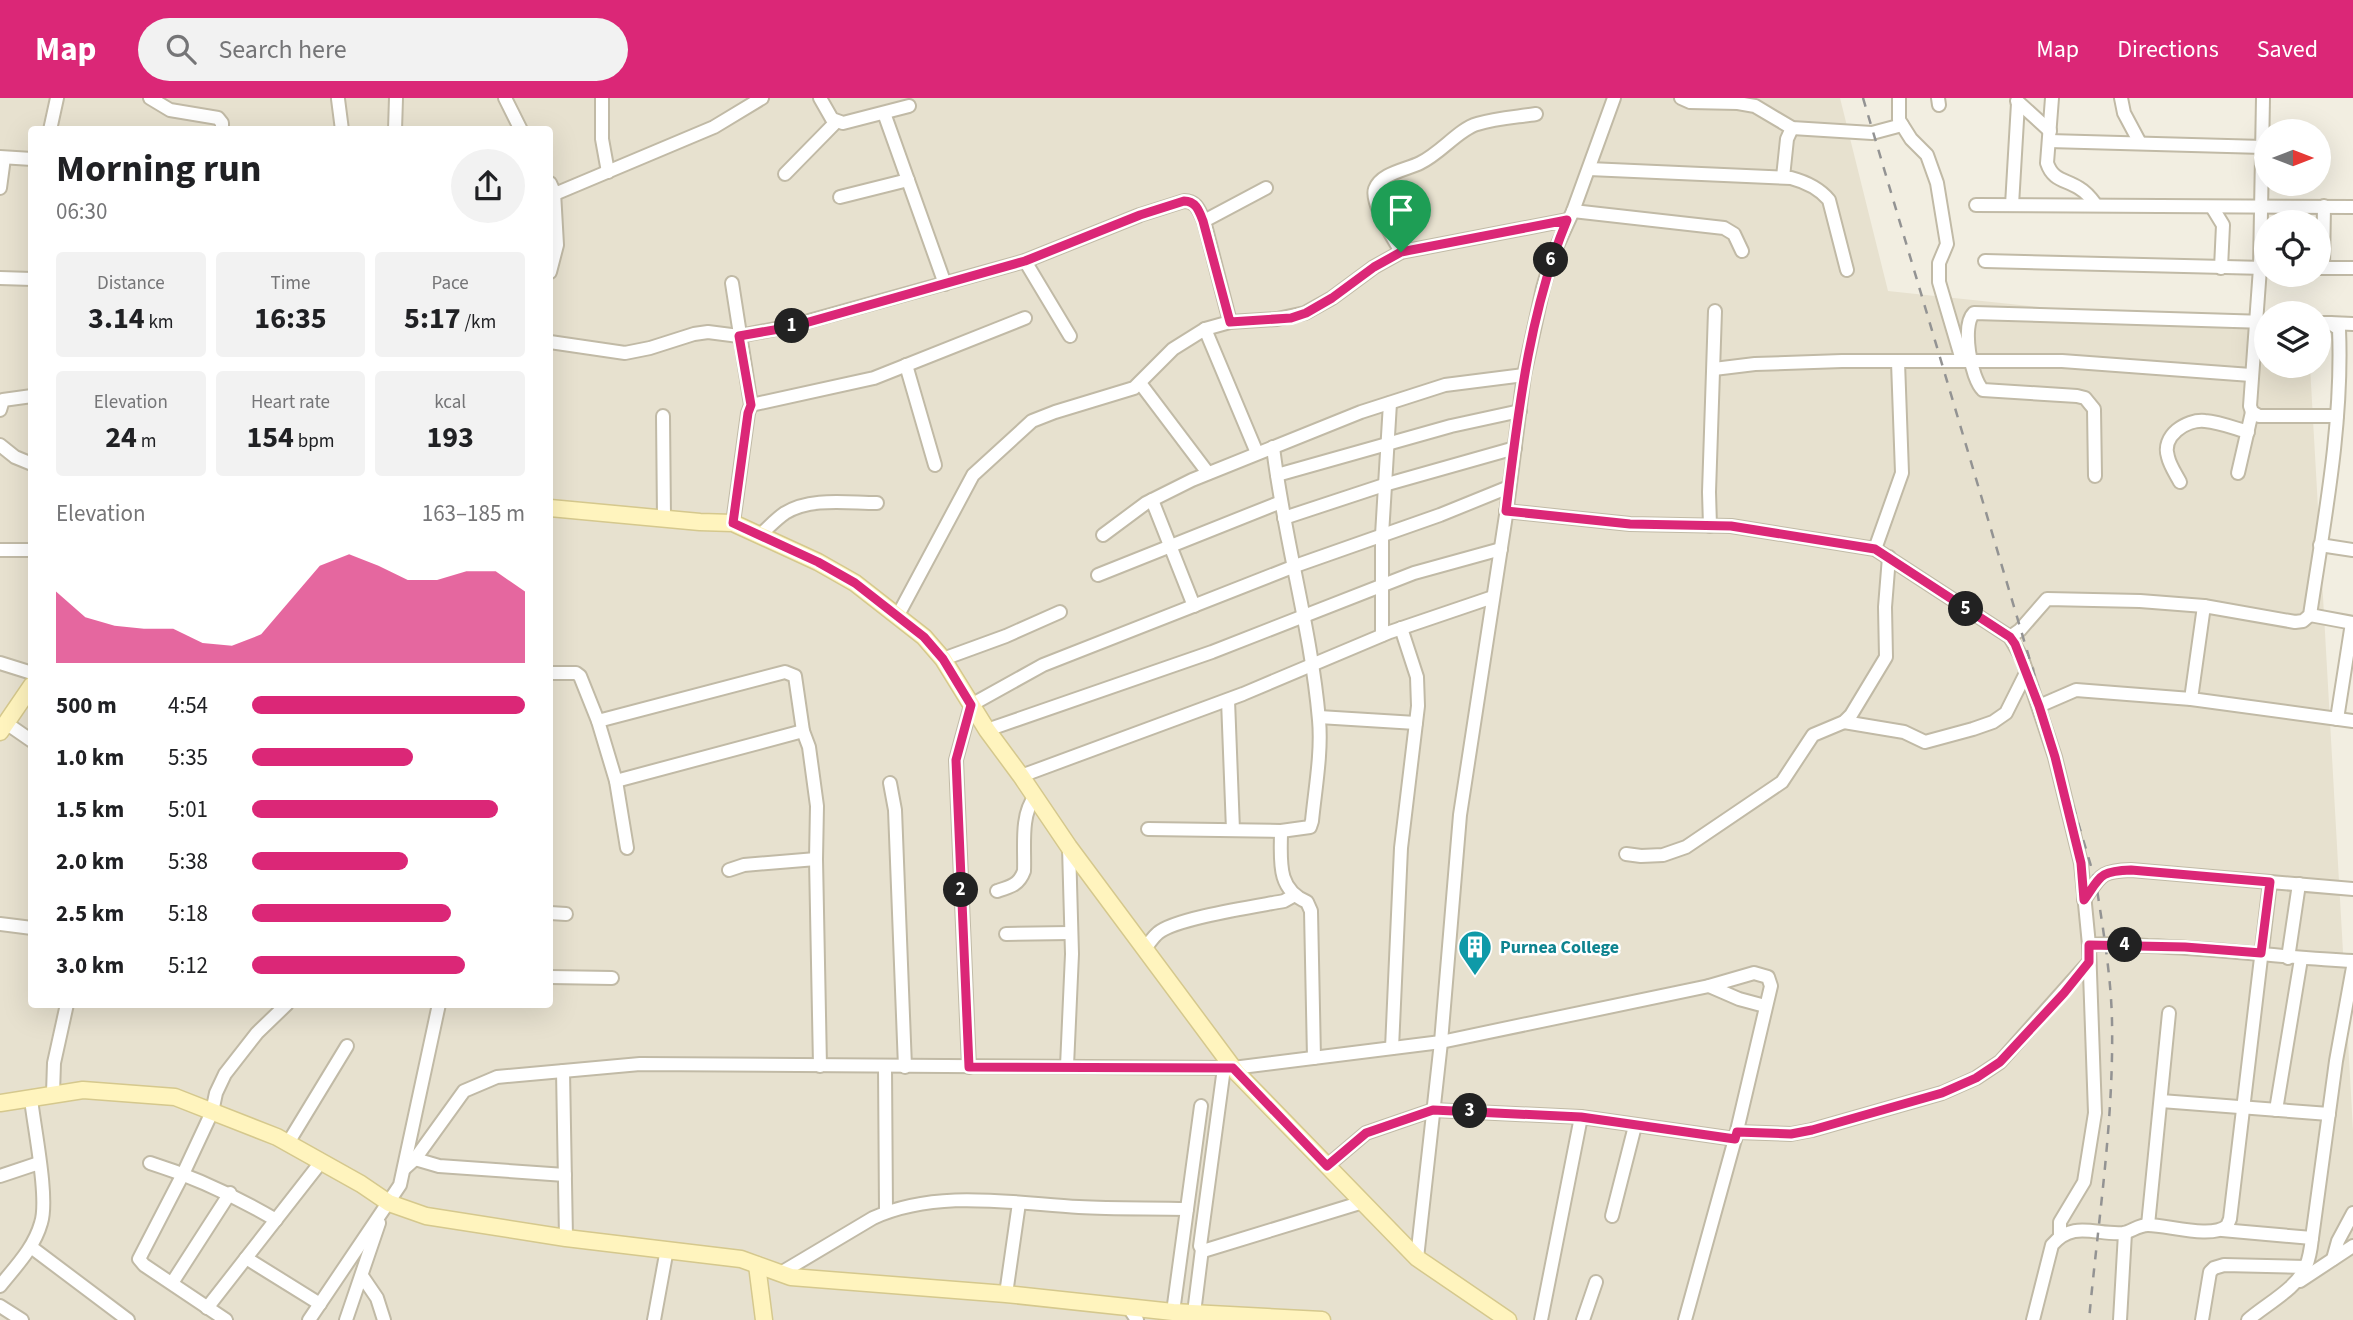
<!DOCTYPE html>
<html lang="en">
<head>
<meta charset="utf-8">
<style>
	body { margin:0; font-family:"Source Sans 3",sans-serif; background:#f2f2f2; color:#202124; height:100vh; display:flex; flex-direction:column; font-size:26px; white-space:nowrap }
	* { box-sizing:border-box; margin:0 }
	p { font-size:23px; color:#757577 }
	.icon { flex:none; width:38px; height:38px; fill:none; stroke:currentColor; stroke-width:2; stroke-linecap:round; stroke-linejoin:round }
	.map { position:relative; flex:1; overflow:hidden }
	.details { position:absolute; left:28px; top:28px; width:525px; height:882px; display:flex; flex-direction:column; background:#fff; border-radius:7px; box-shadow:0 7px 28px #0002 }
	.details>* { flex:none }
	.needle { width:46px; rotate:90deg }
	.controls { position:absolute; left:2254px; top:21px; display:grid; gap:14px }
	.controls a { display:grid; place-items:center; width:77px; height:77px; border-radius:50%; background:#fff; box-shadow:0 7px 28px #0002; font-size:35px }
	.pin { position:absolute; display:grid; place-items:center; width:60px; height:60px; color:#fff; margin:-72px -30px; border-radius:50% 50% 50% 0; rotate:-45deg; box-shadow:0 0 7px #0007 }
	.pin .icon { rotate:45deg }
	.km { position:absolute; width:35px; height:35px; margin:-18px; border-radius:50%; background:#222; color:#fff; font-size:19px; line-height:35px; text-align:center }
	.round { display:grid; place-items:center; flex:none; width:74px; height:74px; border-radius:37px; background:#f2f2f2 }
	.summary { display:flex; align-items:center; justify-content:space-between; height:119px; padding:0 28px }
	h1 { font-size:38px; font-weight:700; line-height:52px }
	.stats { display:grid; grid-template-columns:repeat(3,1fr); gap:10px; height:119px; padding:7px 28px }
	.stats div { display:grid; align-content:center; border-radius:7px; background:#f2f2f2; text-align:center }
	.stats b { font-size:30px; font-weight:700 }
	.stats small { font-size:19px; font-weight:400 }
	.stats p { font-size:19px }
	.chart { height:196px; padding:14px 28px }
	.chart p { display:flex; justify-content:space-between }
	.chart svg { width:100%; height:126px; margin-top:7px; fill:#db2777; opacity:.7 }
	ul { padding:0 28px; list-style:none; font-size:23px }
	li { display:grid; grid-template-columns:112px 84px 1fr; align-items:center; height:52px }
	li i { height:18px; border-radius:9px; background:#db2777 }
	header { display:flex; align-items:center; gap:42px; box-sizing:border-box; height:98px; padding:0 35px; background:#db2777; color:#fff }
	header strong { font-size:33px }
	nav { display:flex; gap:38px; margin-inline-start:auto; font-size:24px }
	.search { width:490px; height:63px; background:#f2f2f2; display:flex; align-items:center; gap:18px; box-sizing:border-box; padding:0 24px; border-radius:38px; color:#757577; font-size:26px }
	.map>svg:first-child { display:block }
	.residential { fill:#e7e1cf; fill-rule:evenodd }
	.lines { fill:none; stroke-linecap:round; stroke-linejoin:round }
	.street-casing { stroke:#c1baa6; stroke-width:16 }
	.secondary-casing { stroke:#d5c88d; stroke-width:19 }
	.street { stroke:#fff; stroke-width:12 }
	.secondary { stroke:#fff4be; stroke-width:16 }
	.rail { stroke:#939393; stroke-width:2.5; stroke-dasharray:9 9; stroke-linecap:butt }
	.route-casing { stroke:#fff; stroke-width:14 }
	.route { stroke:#db2777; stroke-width:9 }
	.labels { text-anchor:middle; stroke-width:5; stroke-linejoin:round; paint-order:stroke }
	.culture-label { font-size:18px; font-weight:bold; fill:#0d838f; stroke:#fff; text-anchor:start }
</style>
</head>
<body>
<header>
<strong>Map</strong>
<div class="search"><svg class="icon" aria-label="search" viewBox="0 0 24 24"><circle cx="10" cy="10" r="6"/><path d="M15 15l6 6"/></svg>Search here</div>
<nav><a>Map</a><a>Directions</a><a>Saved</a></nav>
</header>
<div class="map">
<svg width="2353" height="1222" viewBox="0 0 2353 1222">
	<rect width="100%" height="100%" fill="#f2eee1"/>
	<path class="residential" d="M0,0H1840L1888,193L2266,233V268H2310L2353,1032V1222H0ZM32,32H550V906H32Z"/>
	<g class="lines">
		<g class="street-casing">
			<g id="street">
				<polyline points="150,0 170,12 218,20 222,25 222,32"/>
				<polyline points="505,0 521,32"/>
				<polyline points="602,0 602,41 608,74"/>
				<polyline points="820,0 832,21 843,25 909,8"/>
				<polyline points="1681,0 1690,4 1738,5 1755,8 1792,30 1872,35 1902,27"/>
				<polyline points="1899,0 1899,22 1911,41 1927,57 1937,85 1947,146 1939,165 1939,184 1962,262"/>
				<polyline points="1938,0 1939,7"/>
				<path d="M2052,0L2047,65C2053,83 2065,81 2079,90C2086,94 2091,100 2096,107"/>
				<polyline points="2121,0 2124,15 2140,45"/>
				<polyline points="2263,0 2260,170 2250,308 2252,314 2259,318 2337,318"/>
				<polyline points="338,1 342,32"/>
				<polyline points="2017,3 2050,33"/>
				<polyline points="884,15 945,186"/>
				<polyline points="50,32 57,0"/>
				<polyline points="395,32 396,0"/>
				<polyline points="2049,43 2263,49"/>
				<polyline points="0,59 32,61"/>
				<path d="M1589,71L1791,80C1806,84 1819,90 1829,102L1847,172"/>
				<polyline points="785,76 836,24"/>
				<polyline points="1783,79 1787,41 1792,30"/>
				<polyline points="550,85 554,94 557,147 550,174"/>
				<polyline points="0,90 4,60"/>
				<polyline points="550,98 714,29 762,0"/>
				<polyline points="840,99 908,82"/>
				<polyline points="1976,107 2353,109"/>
				<polyline points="2012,107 2018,5"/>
				<polyline points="2212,109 2223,127 2221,170"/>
				<polyline points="1573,113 1724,130 1734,136 1742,153"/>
				<polyline points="1204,123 1230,224"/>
				<path d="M1401,154C1394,141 1370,104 1375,91C1381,75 1406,72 1420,65C1441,55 1459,31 1477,26C1496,20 1517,19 1536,16"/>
				<polyline points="1025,163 1070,238"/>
				<polyline points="1985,163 2265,170"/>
				<polyline points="2319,170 2353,170"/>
				<polyline points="2323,170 2324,108"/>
				<polyline points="0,180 32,181"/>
				<polyline points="732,185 751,307 748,315 733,425"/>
				<path d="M2319,225H2330L2339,231C2343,327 2324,423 2310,517L2303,523L2295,524L2204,508L2191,601L2353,623"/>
				<polyline points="2330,225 2353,226"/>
				<polyline points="1205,231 1257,355"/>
				<path d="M550,244L625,255L650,250L694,236L708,234L739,238L791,228L1025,163L1140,117L1184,103C1197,103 1199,113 1204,123L1266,90"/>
				<polyline points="906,267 935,367"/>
				<polyline points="1714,271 1755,266 1842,263 2062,263 2251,277"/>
				<polyline points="1140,285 1208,375"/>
				<polyline points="751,307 874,280 1025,220"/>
				<polyline points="0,312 3,302 32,298"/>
				<polyline points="663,318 664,419"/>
				<polyline points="0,347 15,359 32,366"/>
				<polyline points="2238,375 2252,314"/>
				<polyline points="1277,377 1451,328 1520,313"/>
				<path d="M2095,378L2094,311L2085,300L2077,298L1983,292C1971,281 1961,227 1974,215L2266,224"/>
				<path d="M2180,384C2176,376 2170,368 2168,359C2161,338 2186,321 2205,323C2219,324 2234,330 2248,334"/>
				<polyline points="1152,402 1194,508"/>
				<polyline points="1506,413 1630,426 1731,428 1875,451 2010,539 2022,560 2055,659 2081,765 2089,847 2095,1015 2084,1084 2060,1124 2060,1138"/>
				<polyline points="1284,420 1384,387 1515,350"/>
				<polyline points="1710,428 1709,394 1715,213"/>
				<path d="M760,437C768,430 776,421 785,415C811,399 847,405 877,405"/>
				<polyline points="1103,437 1146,405 1192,382 1361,314 1445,287 1524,277"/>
				<polyline points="2320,447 2353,452"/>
				<polyline points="1875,451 1902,375 1898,264"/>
				<polyline points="0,452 32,452"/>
				<polyline points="1098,477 1281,404"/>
				<polyline points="2310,517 2353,525"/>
				<polyline points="897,519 973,377 1032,323 1055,314 1134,290 1173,251 1205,231 1230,224 1277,221 1305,215 1332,200 1374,169 1401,154 1567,122"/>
				<polyline points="1382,537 1382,437 1390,305"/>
				<polyline points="2010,539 2020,532 2047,501 2140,503 2204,508"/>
				<polyline points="943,561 1006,538 1060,514"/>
				<polyline points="0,565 32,575"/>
				<polyline points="550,575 576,575 580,578 598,623 616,683 627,750"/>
				<polyline points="1228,602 1233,732"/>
				<polyline points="2039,608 2076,592 2191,601"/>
				<polyline points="1319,619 1416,625"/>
				<polyline points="2337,621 2352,525"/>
				<polyline points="598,623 785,574 795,578 803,633 809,649 817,708 816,761 820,968"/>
				<polyline points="1844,624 1904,634 1925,644 1973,631 1993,624 2006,615 2027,573"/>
				<polyline points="6,625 32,643"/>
				<polyline points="987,632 1212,554 1414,475 1501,451"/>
				<polyline points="1021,678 1243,596 1390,534 1493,499"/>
				<polyline points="616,683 803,633"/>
				<polyline points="890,685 895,712 905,969"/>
				<path d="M1148,731L1281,733L1310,729L1312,723C1315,692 1322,654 1319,622C1311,530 1284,441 1273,349"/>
				<path d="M1281,733C1281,762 1276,791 1307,804L1311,813L1314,960"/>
				<polyline points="1626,756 1641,758 1663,757 1686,749 1782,684 1813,637 1844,624 1851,617 1886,559 1885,509 1889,459"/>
				<polyline points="729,772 744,767 816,761"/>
				<path d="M997,793C1010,789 1019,787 1024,773C1025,751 1020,716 1035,699"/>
				<path d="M2084,802C2101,778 2099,773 2131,772L2270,784"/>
				<polyline points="550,815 566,816"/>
				<polyline points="0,826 32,830"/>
				<polyline points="1006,836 1070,835"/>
				<path d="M2089,847C2109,845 2129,847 2148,848C2217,850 2285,860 2353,863"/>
				<path d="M1144,851C1149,846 1153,839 1158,835C1175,820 1258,808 1284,803L1293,798"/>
				<polyline points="2288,860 2299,786"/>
				<polyline points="550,879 612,880"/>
				<polyline points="1709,888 1739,901 1765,908"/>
				<polyline points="1392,950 1401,750 1418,608 1417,579 1401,530"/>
				<polyline points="1067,968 1072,856 1069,749"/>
				<polyline points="885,969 886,1114"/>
				<polyline points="969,969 956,662 971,607 1043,567 1295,468 1440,417 1509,389"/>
				<polyline points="1224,970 1200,1148 1203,1153 1363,1104"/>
				<polyline points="563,973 566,1140"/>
				<polyline points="53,995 54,965 67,906"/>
				<polyline points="2161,1003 2329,1016"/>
				<polyline points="2276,1012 2301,861"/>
				<polyline points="1737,1034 1791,1036 1812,1032 1942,995 1976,980 2000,964 2089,864"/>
				<polyline points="288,1045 347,948"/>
				<polyline points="415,1061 439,1068 565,1077"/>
				<path d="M150,1065C195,1079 235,1098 276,1122"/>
				<polyline points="1327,1068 1366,1035 1433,1012 1581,1019 1735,1041"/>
				<polyline points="405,1070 415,1061 464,993 497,979 640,966 1233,970 1441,944 1709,888 1754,875 1768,879 1771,888 1735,1041 1685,1222"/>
				<polyline points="0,1078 39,1065"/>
				<polyline points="1612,1118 1635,1028"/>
				<polyline points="2148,1127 2169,915"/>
				<polyline points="2222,1132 2312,1140"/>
				<polyline points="31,1149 128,1222"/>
				<polyline points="246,1160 320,1206"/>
				<polyline points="1417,1160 1441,944 1460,717 1506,417 1524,277 1543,190 1552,159 1573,113 1614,0"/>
				<polyline points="2333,1161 2338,1143 2353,1115"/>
				<path d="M779,1176L873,1120C937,1091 1011,1105 1079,1109C1115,1111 1151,1110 1187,1111"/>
				<polyline points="362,1178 377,1200 384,1222"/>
				<polyline points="2300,1183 2353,1148"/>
				<polyline points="172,1185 230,1095"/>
				<path d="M0,1188C16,1168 34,1150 41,1125C49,1101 34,1029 31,1001"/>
				<polyline points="1006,1196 1019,1105"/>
				<polyline points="0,1208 22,1222"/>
				<polyline points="207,1210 321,1064"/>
				<polyline points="1129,1210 1137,1222"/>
				<polyline points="1173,1214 1201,1008"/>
				<polyline points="1194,1215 1202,1151"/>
				<polyline points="226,1222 144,1167 139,1161 183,1076 212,1014 216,995 225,976 257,935 287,906"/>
				<polyline points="309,1222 400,1087 439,906"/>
				<polyline points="346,1222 379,1125"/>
				<polyline points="654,1222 667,1151"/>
				<polyline points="1541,1222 1581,1019"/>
				<polyline points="1583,1222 1596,1184"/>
				<path d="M2033,1222L2052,1147C2073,1122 2095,1137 2123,1135C2131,1134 2138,1127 2148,1127C2168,1127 2211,1141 2227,1128L2230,1121L2270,784L2353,791"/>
				<polyline points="2120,1222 2125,1135"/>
				<polyline points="2202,1222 2210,1174 2214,1170 2224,1167 2306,1169"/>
				<path d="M2248,1222C2266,1206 2297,1191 2306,1168C2310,1159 2311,1149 2312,1140L2336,963L2353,869"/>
			</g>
		</g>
		<g class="secondary-casing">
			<g id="secondary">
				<polyline points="550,410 700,424 733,425 818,464 855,485 924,539 943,561 987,632 1021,678 1069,749 1237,975 1417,1160 1508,1222"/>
				<polyline points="0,634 32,587"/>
				<polyline points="0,1005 83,992 175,999 277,1039 361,1086 389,1105 426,1118 566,1140 741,1161 791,1179 1006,1196 1173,1214 1322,1222"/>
				<polyline points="757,1167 764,1222"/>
			</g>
		</g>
		<use href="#street" class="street"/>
		<use href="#secondary" class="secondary"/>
		<path class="rail" d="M1863,0L2096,785C2103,831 2111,877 2112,923C2114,1023 2098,1123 2089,1222"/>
	</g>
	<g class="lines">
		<g class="route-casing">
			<path id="route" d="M1184,103C1196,103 1199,113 1203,123L1230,224L1291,220L1306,215L1332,200L1374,169L1401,154L1567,122C1529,214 1518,315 1506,413L1630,426L1731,428L1875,451L2010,539L2015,546L2039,608L2055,659L2081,765L2084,802C2101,778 2099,773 2131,772L2270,784L2261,855L2185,849L2089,847V864L2064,895L2000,964L1976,980L1942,995L1812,1032L1791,1036L1737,1034L1735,1041L1581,1019L1433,1012L1366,1035L1327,1068L1233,970L969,969L956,662L971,607L943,561L924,539L855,485L818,464L733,425L748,315L751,307L739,238L791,229L1025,163L1140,117Z"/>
		</g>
		<use href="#route" class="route"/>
	</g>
	<defs>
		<g id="building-pin" transform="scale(1.75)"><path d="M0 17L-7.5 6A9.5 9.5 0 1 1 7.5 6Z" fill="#0f9aa8" stroke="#fff"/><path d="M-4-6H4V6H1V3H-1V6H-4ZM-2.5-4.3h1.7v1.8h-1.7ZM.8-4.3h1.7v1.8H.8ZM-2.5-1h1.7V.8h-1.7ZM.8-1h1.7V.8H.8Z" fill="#fff"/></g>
	</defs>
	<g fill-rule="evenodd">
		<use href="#building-pin" x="1475" y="849"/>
	</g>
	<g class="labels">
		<g class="culture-label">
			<text x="1500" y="855">Purnea College</text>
		</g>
	</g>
</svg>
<div class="controls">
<a><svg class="needle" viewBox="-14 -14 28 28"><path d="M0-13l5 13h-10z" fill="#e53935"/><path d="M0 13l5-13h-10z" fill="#757577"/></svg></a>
<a><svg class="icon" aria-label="locate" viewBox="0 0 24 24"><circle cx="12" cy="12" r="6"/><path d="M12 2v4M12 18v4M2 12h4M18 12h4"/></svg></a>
<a><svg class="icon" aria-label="layers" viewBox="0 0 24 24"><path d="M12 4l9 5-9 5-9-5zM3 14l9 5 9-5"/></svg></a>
</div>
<div class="pin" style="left:1401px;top:154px;background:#1e9e55"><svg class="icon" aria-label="arrive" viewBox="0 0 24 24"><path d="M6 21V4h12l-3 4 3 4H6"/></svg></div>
<b class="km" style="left:792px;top:228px">1</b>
<b class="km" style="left:961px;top:792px">2</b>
<b class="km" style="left:1470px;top:1013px">3</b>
<b class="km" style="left:2125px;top:847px">4</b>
<b class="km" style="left:1966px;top:511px">5</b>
<b class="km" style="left:1551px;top:162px">6</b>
<section class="details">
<div class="summary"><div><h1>Morning run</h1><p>06:30</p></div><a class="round"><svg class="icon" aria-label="share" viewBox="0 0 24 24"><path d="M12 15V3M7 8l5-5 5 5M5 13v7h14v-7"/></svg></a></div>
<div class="stats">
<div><p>Distance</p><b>3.14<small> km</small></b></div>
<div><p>Time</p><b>16:35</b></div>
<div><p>Pace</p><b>5:17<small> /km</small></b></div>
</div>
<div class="stats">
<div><p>Elevation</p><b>24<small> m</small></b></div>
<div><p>Heart rate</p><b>154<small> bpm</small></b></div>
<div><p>kcal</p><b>193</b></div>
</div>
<div class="chart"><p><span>Elevation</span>163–185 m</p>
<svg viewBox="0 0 160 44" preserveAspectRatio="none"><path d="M0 44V19L10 28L20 31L30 32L40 32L50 37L60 38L70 34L80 22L90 10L100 6L110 10L120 15L130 15L140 12L150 12L160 19V44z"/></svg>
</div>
<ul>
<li><b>500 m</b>4:54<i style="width:100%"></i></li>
<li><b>1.0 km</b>5:35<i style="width:59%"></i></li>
<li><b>1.5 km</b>5:01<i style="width:90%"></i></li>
<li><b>2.0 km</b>5:38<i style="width:57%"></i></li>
<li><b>2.5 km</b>5:18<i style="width:73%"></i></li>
<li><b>3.0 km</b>5:12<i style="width:78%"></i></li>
</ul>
</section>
</div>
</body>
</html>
